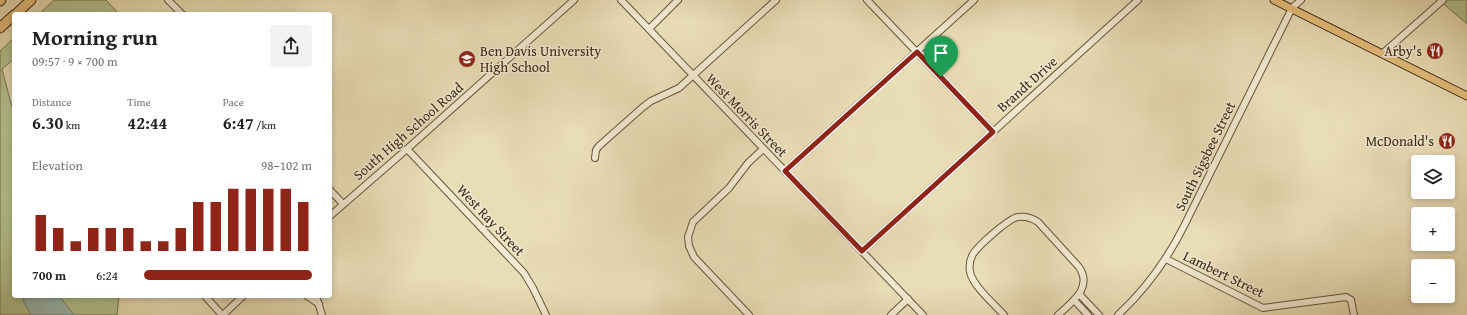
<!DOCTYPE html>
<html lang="en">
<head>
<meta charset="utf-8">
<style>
	body { margin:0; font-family:"Gentium Book Plus",serif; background:#f2f2f2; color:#202124; height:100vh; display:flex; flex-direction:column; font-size:15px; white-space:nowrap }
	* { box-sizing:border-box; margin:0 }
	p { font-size:13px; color:#757577 }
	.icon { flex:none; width:22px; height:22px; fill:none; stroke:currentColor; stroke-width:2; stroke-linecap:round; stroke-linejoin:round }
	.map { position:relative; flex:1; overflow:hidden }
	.sheet { position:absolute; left:12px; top:12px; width:320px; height:286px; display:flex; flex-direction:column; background:#fff; border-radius:4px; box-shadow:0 2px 6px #0003 }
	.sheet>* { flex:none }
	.tools { position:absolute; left:1411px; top:155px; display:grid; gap:8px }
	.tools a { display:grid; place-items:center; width:44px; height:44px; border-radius:4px; background:#fff; box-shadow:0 2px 6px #0003; font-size:20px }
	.pin { position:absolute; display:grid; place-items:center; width:34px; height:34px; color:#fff; margin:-41px -17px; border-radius:50% 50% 50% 0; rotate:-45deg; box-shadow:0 0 4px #0007 }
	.pin .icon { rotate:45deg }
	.round { display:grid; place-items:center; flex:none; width:42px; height:42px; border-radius:4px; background:#f2f2f2 }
	.overview { display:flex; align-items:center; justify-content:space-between; height:68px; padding:0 20px }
	h1 { font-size:22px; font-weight:600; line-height:30px }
	.metrics { display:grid; grid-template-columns:repeat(3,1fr); gap:6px; height:68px; padding:4px 20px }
	.metrics div { display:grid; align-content:center }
	.metrics b { font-size:17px; font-weight:600 }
	.metrics small { font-size:11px; font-weight:400 }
	.metrics p { font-size:11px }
	.chart { height:112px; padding:8px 20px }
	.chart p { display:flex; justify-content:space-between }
	.chart svg { width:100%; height:72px; margin-top:4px; stroke:#8f2418; stroke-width:6 }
	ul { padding:0 20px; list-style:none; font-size:13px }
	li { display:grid; grid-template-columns:64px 48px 1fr; align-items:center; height:30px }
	li i { height:10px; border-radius:5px; background:#8f2418 }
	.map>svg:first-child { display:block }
	.green { fill:#b4c290; stroke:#777452 }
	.water { fill:#99bbb4; stroke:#737f74 }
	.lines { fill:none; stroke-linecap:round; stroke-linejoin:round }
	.minor-casing { stroke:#66543c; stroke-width:8 }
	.major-casing { stroke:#3a2614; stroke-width:9 }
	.highway-casing { stroke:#3a2614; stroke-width:11 }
	.minor { stroke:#f1e9d0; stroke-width:6 }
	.major { stroke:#e4be7b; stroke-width:7 }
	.highway { stroke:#e4be7b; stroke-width:9 }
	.route-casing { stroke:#fff; stroke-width:8 }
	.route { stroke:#8f2418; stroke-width:5 }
	.labels { text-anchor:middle; stroke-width:3; stroke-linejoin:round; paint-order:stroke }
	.poi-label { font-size:14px; fill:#3a2614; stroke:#f1e9d0; text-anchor:end }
	.street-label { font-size:14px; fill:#3a2614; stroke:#f1e9d0 }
</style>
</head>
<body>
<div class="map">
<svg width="1467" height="315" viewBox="0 0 1467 315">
	<rect width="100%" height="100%" fill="#e9ddb6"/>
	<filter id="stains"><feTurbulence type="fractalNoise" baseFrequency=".005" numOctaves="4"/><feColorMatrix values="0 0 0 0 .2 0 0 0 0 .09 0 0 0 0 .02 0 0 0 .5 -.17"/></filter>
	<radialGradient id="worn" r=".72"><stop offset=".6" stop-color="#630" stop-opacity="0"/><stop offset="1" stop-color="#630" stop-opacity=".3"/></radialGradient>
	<g class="green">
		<polygon points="54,0 106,0 119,14 39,14"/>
		<polygon points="1439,0 1467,0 1467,24"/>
		<polygon points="14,38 14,59 2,69 12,107 14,110 14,296 119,296 117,315 0,315 0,51"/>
	</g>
	<polygon class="water" points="24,296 59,296 74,315 31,315 23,301"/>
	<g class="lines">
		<g class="minor-casing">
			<g id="minor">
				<polyline points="168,0 182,14"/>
				<polyline points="621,0 923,315"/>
				<polyline points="867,0 993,132"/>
				<polyline points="649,29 678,0"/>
				<polyline points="1382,54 1443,0"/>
				<polyline points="407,149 524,273 533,288 546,315"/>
				<polyline points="595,158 596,150 599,146 643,107 651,101 679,88 776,0"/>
				<polyline points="785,171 974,0"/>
				<polyline points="330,190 343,204"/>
				<polyline points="330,216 407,149 574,0"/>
				<polyline points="862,251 1138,0"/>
				<polyline points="1166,259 1263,308 1346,297 1351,300 1354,315"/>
				<polyline points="1080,295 1099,315"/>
				<polyline points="205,296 222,315"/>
				<polyline points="307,296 319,304"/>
				<polyline points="316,296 322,315"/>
				<polyline points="1074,300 1088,315"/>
				<polyline points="223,315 243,296"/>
				<polyline points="749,315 694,257 689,246 688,237 693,222 729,188 748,163 763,149"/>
				<polyline points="891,315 908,299"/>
				<path d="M1004,315C994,304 973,286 970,272C969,266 970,259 973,254C979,245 1008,219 1018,217C1025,216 1032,218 1038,222L1079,267C1093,288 1072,302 1058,315"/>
				<path d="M1118,315C1146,289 1167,260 1184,226L1292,8L1301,0"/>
			</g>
		</g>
		<g class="major-casing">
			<polyline id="major" points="1274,0 1467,96"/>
		</g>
		<g class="highway-casing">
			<g id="highway">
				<polyline points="0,1 1,0"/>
				<polyline points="16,14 31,0"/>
				<polyline points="0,28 14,15"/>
			</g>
		</g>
		<use href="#minor" class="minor"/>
		<use href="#major" class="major"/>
		<use href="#highway" class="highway"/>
	</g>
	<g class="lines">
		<g class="route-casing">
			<polygon id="route" points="917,52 993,132 862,251 785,171"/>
		</g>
		<use href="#route" class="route"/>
	</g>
	<defs>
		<g id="restaurant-disc" transform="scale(0.9)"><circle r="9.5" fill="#8f2418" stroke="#f1e9d0"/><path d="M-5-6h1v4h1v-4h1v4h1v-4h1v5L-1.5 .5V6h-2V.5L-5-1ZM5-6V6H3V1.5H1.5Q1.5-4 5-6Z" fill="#fff"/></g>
		<g id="school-disc" transform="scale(0.9)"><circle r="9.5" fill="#8f2418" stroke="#f1e9d0"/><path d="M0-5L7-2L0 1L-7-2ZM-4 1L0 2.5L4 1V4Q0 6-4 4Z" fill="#fff"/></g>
	</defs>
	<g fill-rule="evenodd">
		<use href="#restaurant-disc" x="1435" y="51"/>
		<use href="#school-disc" x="467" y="59"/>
		<use href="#restaurant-disc" x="1447" y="141"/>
	</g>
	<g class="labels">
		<g class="poi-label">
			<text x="480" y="56" text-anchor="start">Ben Davis University<tspan x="480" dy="16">High School</tspan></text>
			<text x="1422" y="56">Arby's</text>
			<text x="1434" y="146">McDonald's</text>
		</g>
		<g class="street-label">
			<text transform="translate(1027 84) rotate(-42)" y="5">Brandt Drive</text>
			<text transform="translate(747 115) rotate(46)" y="5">West Morris Street</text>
			<text transform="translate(408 131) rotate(-41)" y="5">South High School Road</text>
			<text transform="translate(1205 156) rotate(-64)" y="5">South Sigsbee Street</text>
			<text transform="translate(491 220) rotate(47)" y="5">West Ray Street</text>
			<text transform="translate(1224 274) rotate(26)" y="5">Lambert Street</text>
		</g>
	</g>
	<rect width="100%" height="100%" filter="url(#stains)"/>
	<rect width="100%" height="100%" fill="url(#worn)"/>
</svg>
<div class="tools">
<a><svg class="icon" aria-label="layers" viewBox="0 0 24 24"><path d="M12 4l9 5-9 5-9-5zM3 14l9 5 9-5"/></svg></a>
<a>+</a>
<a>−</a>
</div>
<div class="pin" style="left:941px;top:77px;background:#1e9e55"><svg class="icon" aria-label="arrive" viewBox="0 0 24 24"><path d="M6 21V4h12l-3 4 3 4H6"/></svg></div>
<section class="sheet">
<div class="overview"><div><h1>Morning run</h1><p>09:57 · 9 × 700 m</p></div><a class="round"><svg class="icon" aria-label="share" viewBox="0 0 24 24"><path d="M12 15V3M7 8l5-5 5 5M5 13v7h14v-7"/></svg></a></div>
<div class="metrics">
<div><p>Distance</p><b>6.30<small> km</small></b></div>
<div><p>Time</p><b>42:44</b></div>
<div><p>Pace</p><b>6:47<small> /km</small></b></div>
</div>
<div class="chart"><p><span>Elevation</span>98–102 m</p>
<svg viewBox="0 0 160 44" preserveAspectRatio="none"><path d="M5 44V22M15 44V30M25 44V38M35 44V30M45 44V30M55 44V30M65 44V38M75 44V38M85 44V30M95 44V14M105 44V14M115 44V6M125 44V6M135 44V6M145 44V6M155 44V14"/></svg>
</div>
<ul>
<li><b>700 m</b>6:24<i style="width:100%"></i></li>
</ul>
</section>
</div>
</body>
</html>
